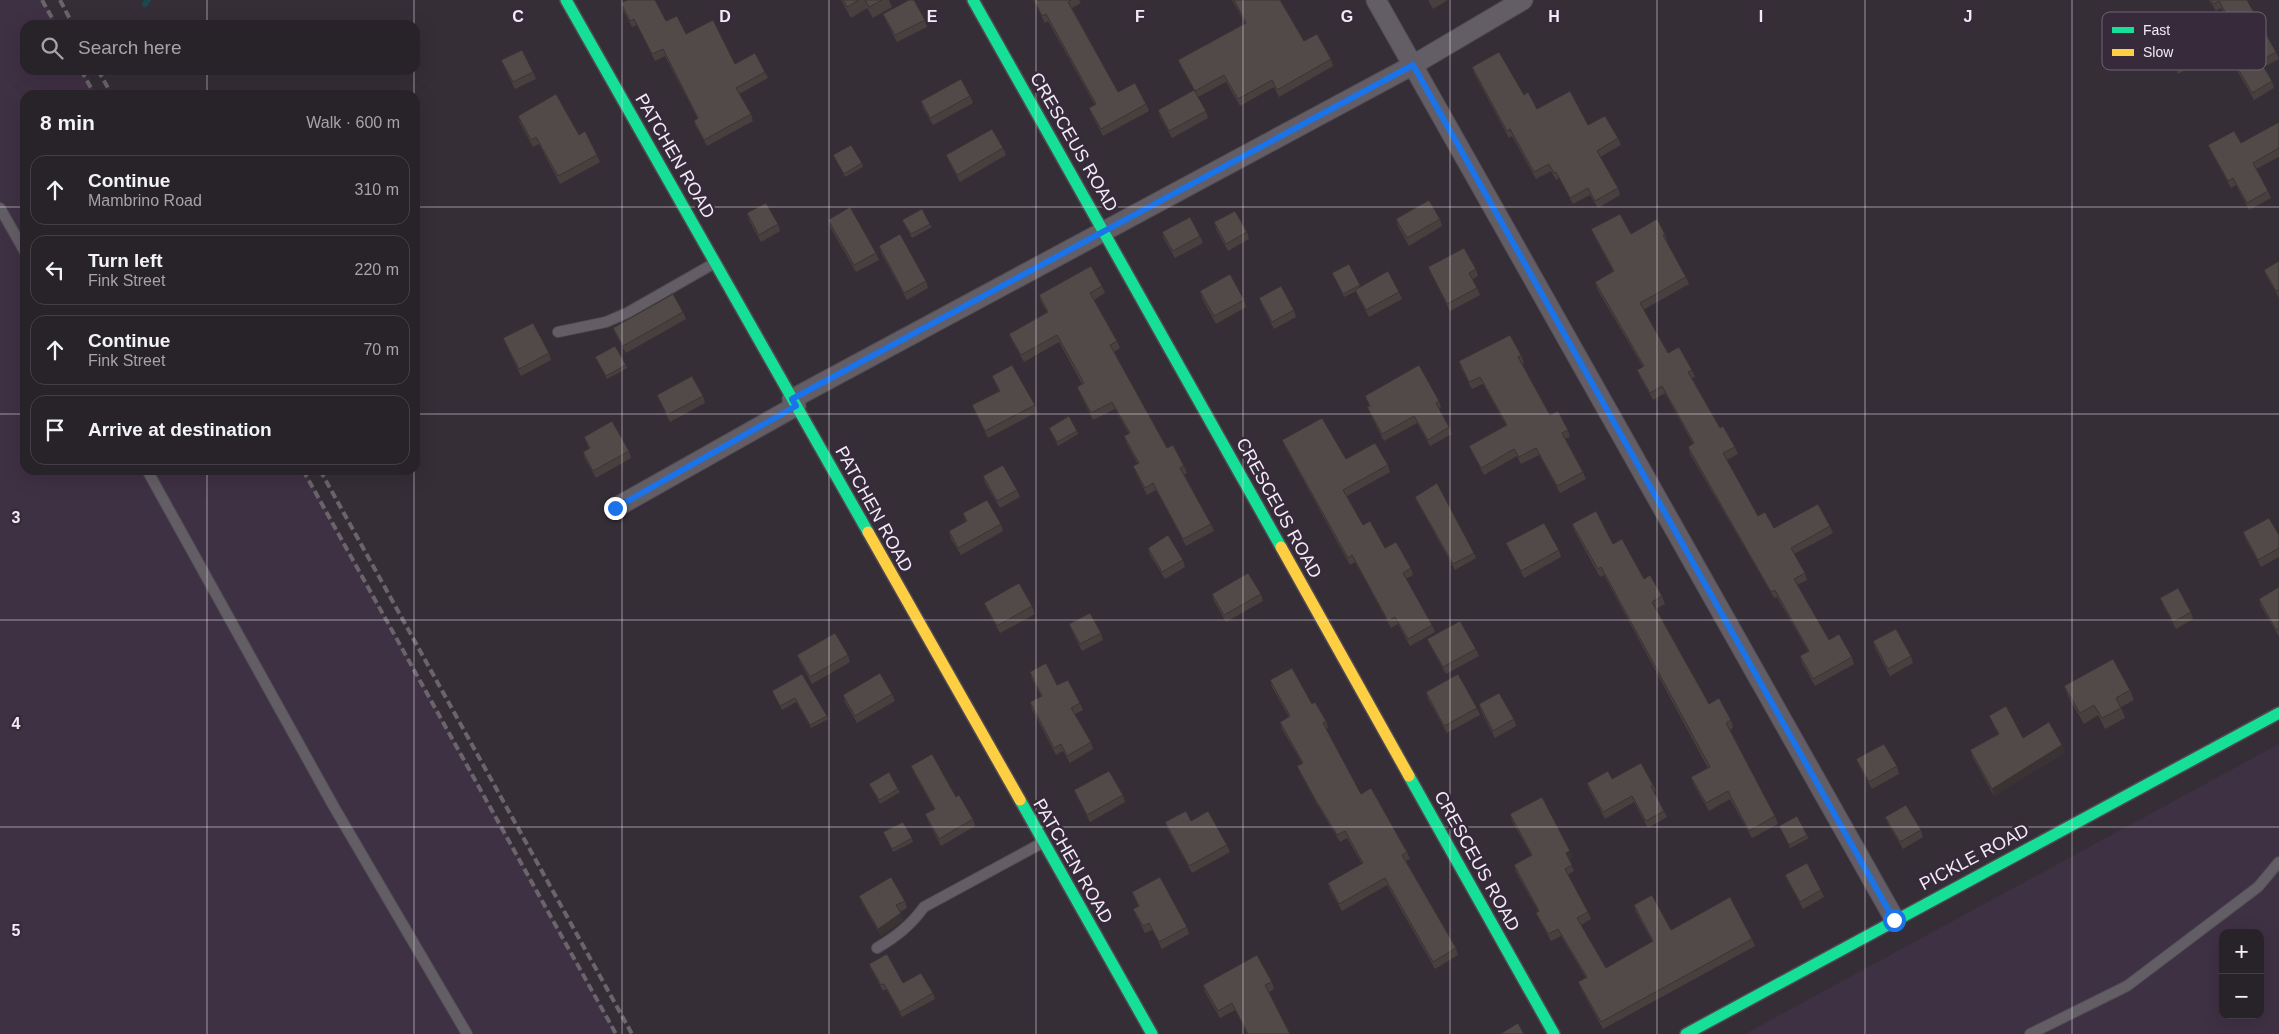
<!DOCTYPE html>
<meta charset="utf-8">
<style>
body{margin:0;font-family:Arial,sans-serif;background:#342f35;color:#f1f3f6}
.controls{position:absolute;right:15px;bottom:15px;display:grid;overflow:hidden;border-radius:10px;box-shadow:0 5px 20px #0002}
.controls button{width:45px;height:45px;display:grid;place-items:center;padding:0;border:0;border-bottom:1px solid #443f46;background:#282229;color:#f1f3f6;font:25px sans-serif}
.stop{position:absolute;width:15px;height:15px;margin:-11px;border:4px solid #1a73e8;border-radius:50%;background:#fff}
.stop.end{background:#1a73e8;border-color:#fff;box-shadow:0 1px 5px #0008}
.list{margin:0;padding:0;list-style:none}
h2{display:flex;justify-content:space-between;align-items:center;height:65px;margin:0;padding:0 20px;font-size:21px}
h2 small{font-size:16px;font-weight:400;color:#a5a4a8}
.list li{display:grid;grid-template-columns:32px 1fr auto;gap:15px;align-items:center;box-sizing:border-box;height:70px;margin:0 10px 10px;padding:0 10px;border:1px solid #443f46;border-radius:15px}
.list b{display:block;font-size:19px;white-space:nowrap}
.list p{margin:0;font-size:16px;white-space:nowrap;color:#a5a4a8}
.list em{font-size:16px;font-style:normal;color:#a5a4a8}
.icon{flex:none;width:28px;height:28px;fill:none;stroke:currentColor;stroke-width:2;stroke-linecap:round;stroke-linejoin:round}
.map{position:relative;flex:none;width:2279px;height:1034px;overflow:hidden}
.search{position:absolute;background:#282229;box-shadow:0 5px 20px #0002;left:20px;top:20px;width:400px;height:55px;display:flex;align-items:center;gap:12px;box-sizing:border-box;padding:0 18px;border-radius:15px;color:#a5a4a8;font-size:19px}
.panel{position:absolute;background:#282229;box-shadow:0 5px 20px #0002;left:20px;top:90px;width:400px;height:385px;border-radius:15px}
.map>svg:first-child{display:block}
.built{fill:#3f3144;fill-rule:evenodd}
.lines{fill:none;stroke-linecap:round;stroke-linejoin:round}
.stream{stroke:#1c474f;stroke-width:6}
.lane-casing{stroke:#504a51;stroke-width:12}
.street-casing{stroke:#504a51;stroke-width:21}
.fast-casing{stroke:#504a51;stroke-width:14}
.slow-casing{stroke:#504a51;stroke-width:14}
.lane{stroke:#635e65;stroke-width:10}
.street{stroke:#635e65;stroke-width:19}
.fast{stroke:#16e098;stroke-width:11}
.slow{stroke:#ffcf43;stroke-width:11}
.rail{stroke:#6a656b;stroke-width:4;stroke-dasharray:8 4;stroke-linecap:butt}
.wall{fill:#47403f}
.shaded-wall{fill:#393433}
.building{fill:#524a49;stroke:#393433}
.route{stroke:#1a73e8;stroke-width:6}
.grid{fill:none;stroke:#f2eaf5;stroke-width:1;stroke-opacity:0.55}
.labels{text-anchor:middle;stroke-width:5;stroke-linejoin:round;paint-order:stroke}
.street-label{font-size:18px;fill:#f2eaf5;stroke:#362a3b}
.key{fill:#362a3b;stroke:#6e6473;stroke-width:1}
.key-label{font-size:14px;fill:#f2eaf5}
.grid-label{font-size:16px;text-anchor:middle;font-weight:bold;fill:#f2eaf5;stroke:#362a3b;stroke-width:5;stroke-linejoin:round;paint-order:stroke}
</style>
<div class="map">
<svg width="2279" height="1034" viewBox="0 0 2279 1034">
<rect width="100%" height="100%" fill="#352e37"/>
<path class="built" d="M0 0H44L58 25H25V70H83L96 95H25V470H304L617 1034H0Z
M2279 744V1034H1745ZM2223 933H2260V1015H2223Z"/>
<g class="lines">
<path class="stream" d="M145 4 148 0"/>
<g class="lane-casing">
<path id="lane" d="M0 208 25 252
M558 332 606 322 627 313 713 264
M147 470 334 807 467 1034
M877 948C897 936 910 926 924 907L1042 843
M2030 1034 2127 986 2258 887 2279 862"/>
</g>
<g class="street-casing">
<path id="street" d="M1376 0 1895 920
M792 399 1413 65 1523 0
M615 508 796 406"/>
</g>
<g class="fast-casing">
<path id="fast" d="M566 0 868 532
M973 0 1281 547
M1409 776 1554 1034
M1020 800 1152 1034
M1686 1034 2279 713"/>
</g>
<g class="slow-casing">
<path id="slow" d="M868 532 1020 800
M1281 547 1409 776"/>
</g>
<use href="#lane" class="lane"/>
<use href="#street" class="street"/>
<use href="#fast" class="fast"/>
<use href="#slow" class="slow"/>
<path class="rail" d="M42 0 56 25
M60 0 73 25
M81 70 95 95
M98 70 112 95
M303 470 616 1034
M320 470 632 1034"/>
</g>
<path class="wall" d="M841 0H889L892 7 873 18 867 8 851 18Z
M1033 0H1079L1081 3 1072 8 1118 92 1146 104 1149 111 1103 136 1092 115 1089 108 1095 105 1048 21 1045 23Z
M1232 0H1280L1304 41 1331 59 1333 66 1279 97 1274 87 1240 106 1226 82 1198 97 1206 111 1208 118 1172 138 1160 117 1158 110 1194 90 1181 67 1178 60 1245 23Z
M1428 0H1448L1433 9Z
M2209 0H2247L2276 52 2279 59 2264 67 2272 81 2274 88 2254 100 2230 58 2228 51 2241 43 2221 8 2216 11Z
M621 3 666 21 686 34 735 64 765 72 768 78 739 94 751 114 753 121 707 146 696 127 694 121 698 119 665 56 655 61 637 25 632 27 623 10Z
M883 14 925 20 927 27 897 42 886 21Z
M2168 54 2197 59 2198 62 2178 74Z
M501 60 533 72 536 79 515 89 504 67Z
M1472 67 1524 95 1537 109 1618 138 1621 145 1600 157 1618 188 1620 195 1598 208 1590 195 1573 204 1559 178 1556 180 1551 171 1536 179 1512 136 1509 138 1474 73Z
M970 96 973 103 933 125 923 108 921 101Z
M518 116 579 135 597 155 600 162 560 184 539 144 533 147 520 123Z
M2279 122V157L2256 169 2268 191 2271 198 2249 210 2236 185 2231 188 2211 152 2208 145 2241 143Z
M1003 148 1006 155 960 182 949 162 946 155Z
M833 155 862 163 863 167 845 177Z
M747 213 778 224 780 231 761 242 749 220Z
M1396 219H1440L1442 226 1409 246 1398 226Z
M828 220 876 253 879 260 856 272 830 227Z
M902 220 930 224 932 227 912 238Z
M1214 222 1247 232 1249 239 1228 251 1216 229Z
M1591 229 1631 234H1665L1667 241 1666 242 1686 277 1689 284 1643 310 1668 353 1692 370 1695 377 1692 378 1720 428 1735 447 1738 454 1727 460 1758 516 1774 528 1830 526 1833 533 1794 554 1805 573 1807 580 1797 585 1829 640 1852 657 1854 664 1815 686 1802 663 1800 656 1808 651 1777 597 1774 598 1690 454 1688 447 1693 444 1665 393 1653 400 1640 377 1637 370 1643 367 1597 289 1595 282 1613 271 1594 236Z
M1162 232 1200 236 1203 243 1175 258 1164 239Z
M879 246 926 281 928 288 907 300 881 253Z
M2279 261V298L2267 277 2264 270Z
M1428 267 1476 269 1478 276 1473 279 1477 288 1480 295 1450 311 1431 274Z
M1332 273 1360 285 1361 287 1399 292 1402 299 1369 317 1358 297 1356 291 1344 297Z
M1102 286 1105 293 1094 300 1117 341 1120 348 1114 352 1167 448 1184 466 1187 473 1184 474 1211 524 1214 531 1186 546 1156 490 1147 495 1136 473 1133 466 1138 464 1127 444 1124 436 1129 434 1115 409 1093 420 1080 394 1077 387 1082 384 1059 342 1024 362 1012 341 1009 334 1047 312 1041 302 1039 295Z
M1200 291 1244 300 1246 307 1216 324 1202 298Z
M1259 298 1294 310 1296 317 1274 329 1262 305Z
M683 312 686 319 626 353 616 335 613 328Z
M503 338 549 353 551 360 521 376 506 345Z
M1521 355 1524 363H1522L1550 415 1568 430 1570 437 1565 439 1583 472 1586 479 1560 493 1539 455 1521 464 1517 456 1484 475 1472 453 1469 446 1506 425 1483 384 1472 389 1461 368 1459 361Z
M595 357 626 365 627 368 607 379Z
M992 376 1035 405 1037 412 988 438 975 412 972 405 999 391 995 383Z
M657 395 703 396 705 403 670 422 660 402Z
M1365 396 1439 401 1441 408 1439 409 1449 427 1452 434 1430 446 1417 423 1384 441 1370 414 1367 407 1369 406Z
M1049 428 1077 431 1078 434 1058 446Z
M584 437 629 451 631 458 596 478 585 459 583 452 589 449Z
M1282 440 1346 459 1388 465 1390 472 1347 496 1363 525 1385 548 1411 568 1413 575 1406 579 1432 625 1435 632 1410 646 1398 624 1391 628 1355 562 1350 565 1285 447Z
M983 476 1017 490 1020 497 1000 508 985 483Z
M1415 497 1474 553 1476 558 1455 570 1417 502Z
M963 513 1001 524 1003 531 961 555 951 539 949 531 966 522Z
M1572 524 1613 544 1644 579 1662 596 1665 604 1656 609 1709 704 1731 720 1733 728 1730 730 1775 816 1778 824 1752 838 1730 799 1709 811 1694 785 1691 777 1708 768 1604 575 1600 577 1575 532Z
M2243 532 2279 535V557L2261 567 2246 540Z
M1506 543 1559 550 1561 557 1524 578 1509 550Z
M1148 548 1183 560 1185 567 1165 579 1150 555Z
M2279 587V637L2261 606 2259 599Z
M1212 594H1261L1263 601 1226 622 1214 601Z
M2160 598 2191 612 2193 619 2176 629 2163 605Z
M984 603 1032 606 1035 614 1000 633 987 610Z
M1069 624 1101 633 1103 640 1082 651 1072 631Z
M1427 639 1476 649 1479 656 1446 674 1430 646Z
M1873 641 1911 656 1913 663 1890 676 1875 648Z
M797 655H848L850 662 812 684 800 662Z
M1030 672 1057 685 1080 703 1083 710 1075 714 1091 742 1093 749 1070 763 1063 751 1056 755 1032 709 1030 702 1041 696 1032 679Z
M802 674 827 716 828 719 811 728 796 702 782 710 772 691Z
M1270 680 1312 704 1326 721 1328 728 1326 730 1361 794 1407 852 1410 859 1406 861 1456 948 1458 955 1435 969 1387 885 1342 911 1330 890 1328 883 1362 864 1347 838 1340 842 1318 806 1300 773 1297 766 1302 763 1282 729 1280 722 1289 717 1272 687Z
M2064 686 2130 690 2134 700 2121 707 2125 718 2105 729 2098 715 2084 724 2068 696Z
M1426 692 1477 708 1480 715 1447 733 1428 699Z
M892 694 895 701 857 723 845 702 843 695Z
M1479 704 1514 719 1516 726 1495 738 1481 711Z
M1989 716 2023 738 2062 745 2065 752 1994 796 1972 756 1970 750 1998 734Z
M1856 759 1897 766 1899 774 1872 789 1859 766Z
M911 766 956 797 973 819 975 826 941 846 928 821 925 814 934 809 914 773Z
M1612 779 1653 785 1656 791 1654 792 1664 811 1667 817 1648 828 1634 802 1605 819 1589 789 1587 783Z
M869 784 898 789 900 792 880 804Z
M1074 790 1123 795 1125 802 1090 822 1077 797Z
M1510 814 1573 857 1569 860 1574 871 1568 875 1588 912 1591 919 1581 925 1606 968 1652 941 1636 912 1634 905 1671 930 1752 939 1755 946 1603 1029 1581 989 1578 982 1586 978 1561 936 1551 941 1539 919 1536 913 1538 911 1516 872 1514 865 1531 855 1512 821Z
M1885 817 1921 830 1923 837 1903 849 1888 824Z
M1165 822 1227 845 1230 852 1192 873 1168 830Z
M1779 826 1807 835 1809 838 1790 848Z
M883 832 912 838 913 842 893 852Z
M1785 875 1821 890 1824 897 1803 909 1788 882Z
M1132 892 1187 927 1189 934 1162 949 1152 930 1145 933 1136 916 1133 909 1138 906Z
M859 896 905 901 907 908 900 912 903 920 881 936 862 903Z
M869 964 903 983 933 993 935 999 902 1017 886 989 883 991 871 969Z
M1272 982 1274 989 1269 992 1290 1034H1247L1235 1010 1220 1018 1205 992 1203 985Z"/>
<path class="shaded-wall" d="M2062 745 2065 752 1994 796 1992 789Z
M1570 851 1573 857 1568 860 1566 853Z
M901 913 903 920 881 936 878 929Z"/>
<path class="building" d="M627 0H655L666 21 677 16 686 34 713 20 735 64 755 53 765 72 736 88 751 114 704 140 694 121 698 118 663 49 652 54 634 19 630 21 621 3Z
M843 0H859L847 7Z
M865 0H882L869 7Z
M909 0H914L925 20 895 35 883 14Z
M1034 0H1071L1068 2 1118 92 1135 83 1146 104 1101 129 1089 108 1096 104 1046 14 1042 16Z
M1234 0H1280L1304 41 1317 34 1331 59 1277 90 1272 80 1238 99 1224 75 1195 91 1178 60 1246 23Z
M2211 0H2247L2276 52 2260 61 2272 81 2252 93 2228 51 2242 42 2219 1 2213 4Z
M2188 43 2197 59 2177 71 2168 54Z
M522 50 533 72 513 82 501 60Z
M1499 52 1524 95 1528 92 1537 109 1570 91 1588 125 1605 116 1618 138 1597 151 1618 188 1595 201 1588 188 1570 198 1556 172 1554 173 1549 164 1534 172 1510 129 1507 131 1472 67Z
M961 79 970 96 930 118 921 101Z
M1194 90 1206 111 1169 131 1158 110Z
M556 94 579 135 585 131 597 155 558 176 536 137 531 140 518 116Z
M2279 122V148L2253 163 2268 191 2247 203 2233 178 2228 181 2208 145 2234 131 2241 143Z
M992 129 1003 148 957 175 946 155Z
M851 145 862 163 844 174 833 155Z
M1429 200 1440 219 1407 238 1396 219Z
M766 203 778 224 759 235 747 213Z
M850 207 876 253 854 265 828 220Z
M922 209 930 224 911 234 902 220Z
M1235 211 1247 232 1226 244 1214 222Z
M1620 214 1631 234 1657 219 1665 234 1663 235 1686 277 1640 303 1668 353 1679 347 1692 370 1688 372 1720 428 1723 426 1735 447 1723 453 1758 516 1765 512 1774 528 1818 504 1830 526 1791 548 1805 573 1794 579 1829 640 1839 634 1852 657 1813 679 1800 656 1809 651 1775 590 1771 592 1688 447 1694 443 1662 386 1650 393 1637 370 1644 366 1595 282 1614 271 1591 229Z
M1190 217 1200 236 1173 251 1162 232Z
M900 234 926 281 904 293 879 246Z
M1464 248 1476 269 1469 273 1477 288 1447 304 1428 267Z
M2279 261V290L2276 291 2264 270Z
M1349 264 1360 285 1343 294 1332 273Z
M1091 266 1102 286 1090 293 1117 341 1110 345 1167 448 1173 445 1184 466 1180 468 1211 524 1183 539 1153 483 1145 488 1133 466 1139 463 1124 436 1130 433 1112 402 1091 413 1077 387 1084 383 1057 335 1021 355 1009 334 1048 312 1039 295Z
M1388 271 1399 292 1366 310 1355 290Z
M1230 274 1244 300 1214 316 1200 291Z
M1281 286 1294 310 1272 322 1259 298Z
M673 294 683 312 623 346 613 328Z
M533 323 549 353 519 369 503 338Z
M1510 335 1521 355 1518 357 1550 415 1558 411 1568 430 1562 433 1583 472 1557 486 1536 448 1519 457 1514 449 1481 468 1469 446 1507 425 1480 377 1469 382 1459 361Z
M615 346 626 365 606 376 595 357Z
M1012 365 1035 405 985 431 972 405 1000 391 992 376Z
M1419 365 1439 401 1436 403 1449 427 1428 440 1414 416 1382 434 1367 407 1370 406 1365 396Z
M692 376 703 396 667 415 657 395Z
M1069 416 1077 431 1057 442 1049 428Z
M1322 418 1346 459 1375 443 1388 465 1343 490 1363 525 1370 521 1385 548 1396 542 1411 568 1403 573 1432 625 1408 639 1395 617 1388 621 1352 555 1348 558 1282 440Z
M612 421 629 451 593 471 583 452 590 448 584 437Z
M1003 465 1017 490 997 501 983 476Z
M1437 483 1474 553 1453 564 1415 497Z
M987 500 1001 524 958 548 949 531 967 521 963 513Z
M1596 511 1613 544 1622 539 1644 579 1650 575 1662 596 1652 602 1709 704 1719 698 1731 720 1726 723 1775 816 1749 831 1728 791 1706 803 1691 777 1710 767 1601 567 1598 569 1572 524Z
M2269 518 2279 535V548L2258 560 2243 532Z
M1544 523 1559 550 1521 571 1506 543Z
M1168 535 1183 560 1162 572 1148 548Z
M1248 573 1261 594 1224 615 1212 594Z
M1019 583 1032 606 997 626 984 603Z
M2279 587V628L2276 630 2259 599Z
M2178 588 2191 612 2173 622 2160 598Z
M1090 613 1101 633 1080 644 1069 624Z
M1460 621 1476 649 1443 667 1427 639Z
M1896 629 1911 656 1888 669 1873 641Z
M835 633 848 655 810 677 797 655Z
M2113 659 2130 690 2116 698 2121 708 2102 718 2094 705 2080 713 2064 686Z
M1046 663 1057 685 1068 680 1080 703 1071 708 1091 742 1067 756 1061 744 1054 748 1030 702 1042 696 1030 672Z
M1292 668 1312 704 1315 702 1326 721 1323 723 1361 794 1371 788 1407 852 1402 855 1456 948 1433 962 1385 878 1339 904 1328 883 1363 863 1345 831 1337 835 1315 799 1297 766 1303 763 1280 722 1290 716 1270 680Z
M880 673 892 694 855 716 843 695Z
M802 674 827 716 810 725 795 698 780 706 772 691Z
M1458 674 1477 708 1444 726 1426 692Z
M1499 693 1514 719 1493 731 1479 704Z
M2006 706 2023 738 2049 722 2062 745 1992 789 1970 750 1999 734 1989 716Z
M1884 744 1897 766 1869 782 1856 759Z
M932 754 956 797 959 795 973 819 939 839 925 814 935 809 911 766Z
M1641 763 1653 785 1651 786 1664 811 1646 821 1632 796 1603 812 1587 783 1608 771 1612 779Z
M1109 771 1123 795 1087 815 1074 790Z
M889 772 898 789 879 800 869 784Z
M1542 797 1570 851 1566 853 1572 865 1565 869 1588 912 1577 918 1606 968 1653 941 1634 905 1652 895 1671 930 1730 897 1752 939 1601 1022 1578 982 1587 977 1558 929 1548 934 1536 913 1539 911 1514 865 1532 855 1510 814Z
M1906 805 1921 830 1900 842 1885 817Z
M1186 811 1191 821 1208 811 1227 845 1189 866 1165 822Z
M1797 816 1807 835 1789 845 1779 826Z
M903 822 912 838 892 849 883 832Z
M1807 863 1821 890 1800 902 1785 875Z
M891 877 905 901 896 905 901 913 878 929 859 896Z
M1160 877 1187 927 1159 942 1149 923 1143 926 1133 909 1139 906 1132 892Z
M887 954 903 983 921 973 933 993 900 1012 884 984 881 985 869 964Z
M1257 955 1272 982 1265 985 1290 1034H1248L1232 1003 1218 1011 1203 985Z
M1518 1023 1524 1034H1500Z"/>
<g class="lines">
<path class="route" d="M615 508 796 406 792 399 1413 65 1894 920"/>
</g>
<path class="grid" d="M207 0V25M414 0V25M622 0V1034M829 0V1034M1036 0V1034M1243 0V1034M1450 0V1034M1657 0V1034M1865 0V1034M2072 0V1034M207 70V95M414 70V95M0 207H25M415 207H2279M0 414H25M415 414H2279M207 470V1034M414 470V1034M0 620H2279M0 827H2279"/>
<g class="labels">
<g class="street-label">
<text transform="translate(1074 142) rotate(60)" y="6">CRESCEUS ROAD</text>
<text transform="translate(675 156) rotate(60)" y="6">PATCHEN ROAD</text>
<text transform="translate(1279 508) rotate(61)" y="6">CRESCEUS ROAD</text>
<text transform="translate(874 509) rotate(61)" y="6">PATCHEN ROAD</text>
<text transform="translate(1974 857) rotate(-28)" y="6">PICKLE ROAD</text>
<text transform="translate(1073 861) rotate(60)" y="6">PATCHEN ROAD</text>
<text transform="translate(1477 861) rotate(61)" y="6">CRESCEUS ROAD</text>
</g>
</g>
<rect x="2102" y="12" width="164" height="58" rx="8" class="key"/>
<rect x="2112" y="27" width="22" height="6" fill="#16e098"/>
<rect x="2112" y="49" width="22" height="7" fill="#ffcf43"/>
<g class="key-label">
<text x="2143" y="35">Fast</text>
<text x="2143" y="57">Slow</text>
</g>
<g class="grid-label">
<text x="518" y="22">C</text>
<text x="725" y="22">D</text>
<text x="932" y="22">E</text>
<text x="1140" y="22">F</text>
<text x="1347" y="22">G</text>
<text x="1554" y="22">H</text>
<text x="1761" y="22">I</text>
<text x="1968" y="22">J</text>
<text x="16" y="523">3</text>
<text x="16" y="729">4</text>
<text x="16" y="936">5</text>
</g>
</svg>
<div class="controls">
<button>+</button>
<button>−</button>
</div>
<div class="stop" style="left:1894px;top:920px"></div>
<div class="stop end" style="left:615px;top:508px"></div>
<div class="search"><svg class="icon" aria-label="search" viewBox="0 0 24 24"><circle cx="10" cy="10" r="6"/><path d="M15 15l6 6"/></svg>Search here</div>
<section class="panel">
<h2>8 min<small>Walk · 600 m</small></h2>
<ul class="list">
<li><svg class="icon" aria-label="ahead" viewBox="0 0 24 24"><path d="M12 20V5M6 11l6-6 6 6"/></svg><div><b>Continue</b><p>Mambrino Road</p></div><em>310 m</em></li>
<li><svg class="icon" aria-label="left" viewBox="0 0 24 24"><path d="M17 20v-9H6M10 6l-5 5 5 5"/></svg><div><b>Turn left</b><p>Fink Street</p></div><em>220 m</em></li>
<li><svg class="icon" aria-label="ahead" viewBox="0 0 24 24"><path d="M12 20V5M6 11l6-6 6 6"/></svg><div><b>Continue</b><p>Fink Street</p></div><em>70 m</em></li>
<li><svg class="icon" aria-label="arrive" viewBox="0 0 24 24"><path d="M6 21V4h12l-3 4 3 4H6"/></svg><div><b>Arrive at destination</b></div></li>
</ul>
</section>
</div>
